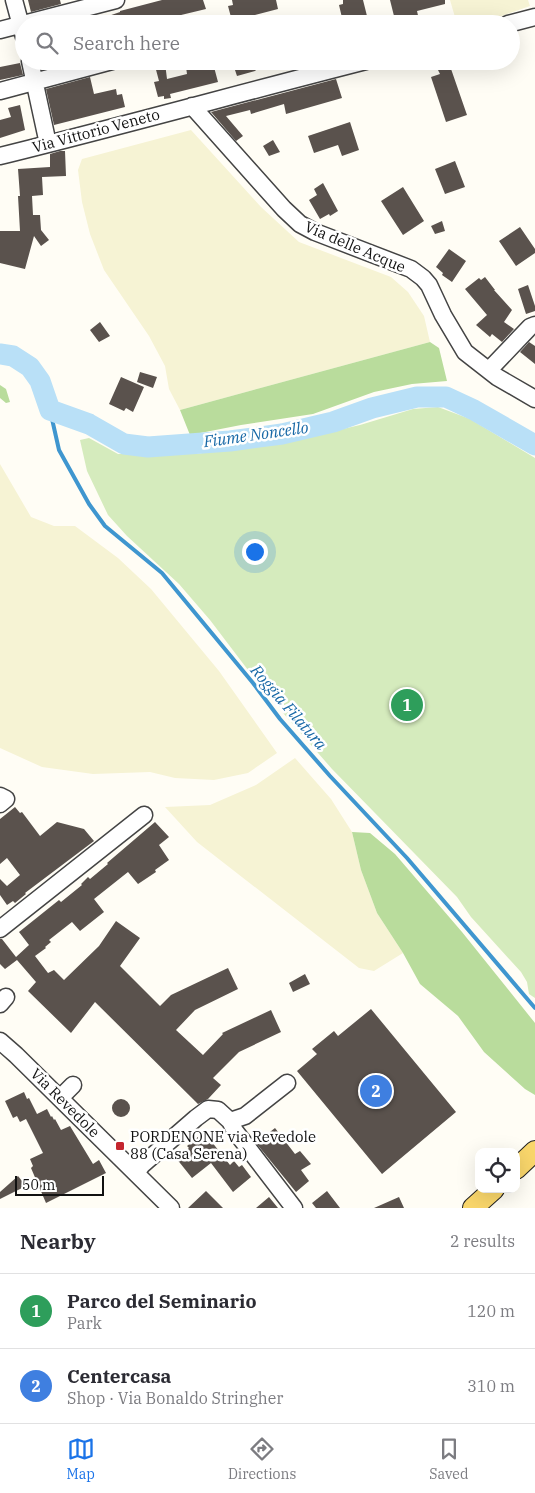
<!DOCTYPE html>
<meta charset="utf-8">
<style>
body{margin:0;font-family:"IBM Plex Serif",serif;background:#f7f7f7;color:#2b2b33}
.controls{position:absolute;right:15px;bottom:15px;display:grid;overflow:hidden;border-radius:10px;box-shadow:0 5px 20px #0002}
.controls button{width:45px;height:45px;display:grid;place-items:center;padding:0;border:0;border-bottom:1px solid #e1e1e2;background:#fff;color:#2b2b33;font:25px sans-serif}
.scale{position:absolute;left:15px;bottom:12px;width:89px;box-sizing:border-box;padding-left:5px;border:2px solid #111;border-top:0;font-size:14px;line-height:18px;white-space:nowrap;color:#111;-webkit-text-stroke:4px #fff;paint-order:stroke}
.you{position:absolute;left:254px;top:551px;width:18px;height:18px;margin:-12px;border:4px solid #fff;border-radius:50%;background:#1a73e8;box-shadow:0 0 0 8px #1a73e833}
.badge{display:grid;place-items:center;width:32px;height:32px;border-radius:50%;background:#1a73e8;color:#fff;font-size:16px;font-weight:700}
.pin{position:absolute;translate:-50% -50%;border:2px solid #fff;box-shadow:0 1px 5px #0006}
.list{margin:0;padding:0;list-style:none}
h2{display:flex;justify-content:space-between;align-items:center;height:65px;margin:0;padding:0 20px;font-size:21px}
h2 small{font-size:16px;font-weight:400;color:#7c7c81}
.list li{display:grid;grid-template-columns:32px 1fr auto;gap:15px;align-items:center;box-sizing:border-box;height:75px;padding:0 20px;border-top:1px solid #e1e1e2}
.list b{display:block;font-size:19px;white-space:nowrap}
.list p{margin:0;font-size:16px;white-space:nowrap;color:#7c7c81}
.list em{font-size:16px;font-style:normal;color:#7c7c81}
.icon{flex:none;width:28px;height:28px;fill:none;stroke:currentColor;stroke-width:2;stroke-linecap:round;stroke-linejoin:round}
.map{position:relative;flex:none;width:535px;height:1208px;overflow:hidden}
.search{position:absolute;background:#fff;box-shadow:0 5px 20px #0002;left:15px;right:15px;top:15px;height:55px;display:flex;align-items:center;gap:12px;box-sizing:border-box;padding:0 18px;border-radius:28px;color:#7c7c81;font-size:19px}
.sheet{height:215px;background:#fff}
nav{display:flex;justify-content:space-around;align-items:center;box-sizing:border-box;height:70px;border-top:1px solid #e1e1e2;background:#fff;font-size:14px;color:#7c7c81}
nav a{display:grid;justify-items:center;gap:2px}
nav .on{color:#1a73e8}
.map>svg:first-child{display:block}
.farmland{fill:#f6f3d4}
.green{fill:#d5ebbd}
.forest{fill:#b9dc9c}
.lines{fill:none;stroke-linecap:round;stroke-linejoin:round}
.stream{stroke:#3f96cf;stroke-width:4}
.river{stroke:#b9e0f7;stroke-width:21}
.building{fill:#5a524d}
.minor-casing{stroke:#444;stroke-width:19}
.major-casing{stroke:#222;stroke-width:22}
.minor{stroke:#fff;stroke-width:16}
.major{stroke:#f9d66b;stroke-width:20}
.poi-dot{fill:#c4262e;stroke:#fff;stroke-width:2}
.labels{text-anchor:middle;stroke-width:5;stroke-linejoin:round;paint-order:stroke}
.street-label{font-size:15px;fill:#111;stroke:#fff}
.poi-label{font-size:15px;fill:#111;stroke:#fff;text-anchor:start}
.water-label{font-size:16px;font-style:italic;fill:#1768a6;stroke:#fff}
</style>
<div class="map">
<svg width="535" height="1208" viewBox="0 0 535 1208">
<rect width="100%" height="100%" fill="#fffdf5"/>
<path class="farmland" d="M450 0H528L530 6 479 24H457Z
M191 130 261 207 299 242 391 277 408 292 424 316 430 342 180 410 169 389 165 366 149 336 104 270 90 234 82 202 78 170 82 159Z
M0 464 31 517 54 526H75L118 558 151 589 219 671 277 753 248 773 214 780 175 778 150 772 93 774 42 767 0 748Z
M295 758 331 799 352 832 361 870 377 913 403 953 374 971 359 968 197 842 165 807 210 805 256 785Z"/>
<path class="green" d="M438 407 470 419 535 458V998L529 994 527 982 521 972 471 917 457 897 332 769 284 714 263 681 251 674 210 620 179 584 127 536 108 515 87 471 80 440 89 438 118 454H195L249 447 317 435 360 425 413 409Z"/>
<path class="forest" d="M430 342 439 348 447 381 412 384 374 392 313 414 241 425 190 435 180 410Z
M0 385 6 389 10 402 6 403 0 398Z
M352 832 370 833 395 854 462 932 535 1023V1095L525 1089 484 1052 458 1016 420 984 403 953 377 913 361 870Z"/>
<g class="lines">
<path class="stream" d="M50 410 59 450 89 504 105 526 162 573 253 683 280 719 330 776 407 858 535 1008"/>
<path class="river" d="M0 354 13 356 30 367 40 381 50 410 89 424 124 444 148 447 230 441 282 434 333 422 372 408 417 397H446L474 410 535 445"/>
</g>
<path class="building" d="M28 0H60L61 4 31 12Z
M162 0H203L206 9 152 22V24H136L135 22 91 24V22L120 12V11Z
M232 0H276L278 9 232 21 228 6 233 5Z
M343 0H363L369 24H349L348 20 343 22 339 5 343 4Z
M390 0H445V4L417 11 420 24H396Z
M56 61H66V63L43 69 42 65 56 63Z
M186 61H205L206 69 214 67 218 82 170 94 171 98 164 99V96L158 97 154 82 159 81 155 66 165 63 167 79 187 74 186 67H187Z
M232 61H254L256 70 255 71 237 76Z
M20 63 23 75 0 80V67Z
M450 66 467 115 446 122 431 77 440 74 438 70Z
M90 77 94 94 116 89 117 95 122 94 125 107 54 125 46 89Z
M336 79 342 98 286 114 284 104 251 114 250 110 226 116 243 136 236 141 211 112Z
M20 105 25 130 0 138V120L11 117 8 108Z
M350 122 359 150 342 156 338 145 314 153 308 136Z
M273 140 280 152 269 156 263 146Z
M60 151H65L66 176 42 177 43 195 32 196 33 215H40L41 230 49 240 41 246 34 236 25 269 0 263V231H20L18 196H20L18 169 50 167V154Z
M455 161 465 187 445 194 435 169Z
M323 183 338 211 330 216 329 214 320 219 309 200 317 195 314 189Z
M403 187 424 221 403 235 381 201Z
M442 221 445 231 435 234 431 226Z
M520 227 535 249V253L516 266 499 241Z
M449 249 466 261 452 282 442 275 443 273 436 267Z
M485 277 495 290H494L512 310 504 322 514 329 502 342 492 334 490 337 476 325 487 315 465 289 479 278 481 280Z
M528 285 535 306V311L526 314 518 289Z
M100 322 110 336 99 342 90 330Z
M529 342 535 346V364L520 352Z
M140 372 157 377 153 388 137 382Z
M121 377 144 387 133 412 126 408 124 411 109 404Z
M15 807 20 813 22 812 40 836 57 822 84 829 94 841 25 893 26 894 15 903 13 901 7 905 0 895V879L7 886 20 875 7 858 0 864V819Z
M155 822 169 837 159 845 169 860 155 870 156 872 138 884 128 872 94 899 104 912 80 931 72 922 49 940 51 942 45 947 46 948 35 956 48 973 54 970 64 980 99 946 116 921 140 938 120 966 160 1006 171 995 228 968 238 989 195 1010 176 1030 203 1055 223 1034 222 1033 271 1010 281 1032 239 1052 213 1078 221 1085 208 1099 198 1104 95 1002 71 1033 28 991 36 982 17 960 5 969 0 964V939H2L16 957 29 945 19 932 59 900 61 902 82 885 81 884 88 877 90 879 108 864 107 863Z
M305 974 310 984 293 992 289 983Z
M371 1009 456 1112 382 1174 297 1071 317 1054 312 1049 334 1031 338 1036Z
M24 1092 27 1099 29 1098 37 1114 47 1109 51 1117 52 1116 54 1120 55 1119 61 1130 70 1126 93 1164 99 1160 106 1173 46 1203 31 1168 33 1166 30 1159 43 1153 26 1119 20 1122 17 1116 13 1118 5 1101Z
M112 1108a9 9 0 1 1 18 0a9 9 0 1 1-18 0Z
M275 1128 295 1154 300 1151 311 1164 301 1170 309 1181 296 1192 256 1143Z
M204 1132 230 1165 234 1161 239 1167 242 1165 251 1177 233 1192 211 1163 192 1178 176 1158 189 1148 187 1146Z
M18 1176 26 1186 0 1199V1192Z
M206 1191 223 1208H188Z
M327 1191 340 1208H316L312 1203Z
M269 1197 278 1208H256Z
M399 1197 404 1208H374Z"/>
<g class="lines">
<g class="minor-casing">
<path id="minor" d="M14 0 24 37
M508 24 535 17
M0 30 116 0
M30 61 48 144
M0 91 112 61
M192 106 284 209 300 224 315 232 411 269 423 278 429 285 443 315 465 352 497 377 535 399
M0 156C122 126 244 92 366 61
M489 370 530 327 535 325
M0 796 6 799 0 804
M0 929 144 815
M0 1004 6 997
M0 1041 16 1055 171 1208
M60 1098 73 1085
M230 1121 235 1131 294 1208
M136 1173 142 1165 196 1118 208 1109 218 1110 230 1121 245 1116 287 1083"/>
</g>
<g class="major-casing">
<path id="major" d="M516 1169 535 1151
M473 1208 494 1189"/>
</g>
<use href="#minor" class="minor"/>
<use href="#major" class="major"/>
</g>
<rect class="poi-dot" x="115" y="1141" width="10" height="10" rx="2.5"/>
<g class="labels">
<g class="street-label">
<text transform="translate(96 131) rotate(-15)" y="5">Via Vittorio Veneto</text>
<text transform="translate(355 247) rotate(23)" y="5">Via delle Acque</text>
<text transform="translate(65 1103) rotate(45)" y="5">Via Revedole</text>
</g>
<g class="poi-label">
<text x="130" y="1142">PORDENONE via Revedole<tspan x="130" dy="17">88 (Casa Serena)</tspan></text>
</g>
<g class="water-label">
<text transform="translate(256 434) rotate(-8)" y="6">Fiume Noncello</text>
<text transform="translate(289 707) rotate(49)" y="6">Roggia Filatura</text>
</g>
</g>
</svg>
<div class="controls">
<button><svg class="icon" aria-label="locate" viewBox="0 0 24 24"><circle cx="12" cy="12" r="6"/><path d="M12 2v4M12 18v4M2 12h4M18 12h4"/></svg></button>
</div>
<div class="scale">50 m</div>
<div class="you"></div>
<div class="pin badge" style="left:407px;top:705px;background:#2e9e5b">1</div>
<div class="pin badge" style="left:376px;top:1091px;background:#3f7fe0">2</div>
<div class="search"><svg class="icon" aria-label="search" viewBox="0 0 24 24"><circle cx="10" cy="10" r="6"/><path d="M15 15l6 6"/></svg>Search here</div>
</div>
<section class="sheet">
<h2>Nearby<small>2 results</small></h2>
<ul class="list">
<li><span class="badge" style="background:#2e9e5b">1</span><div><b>Parco del Seminario</b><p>Park</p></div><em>120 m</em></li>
<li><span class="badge" style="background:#3f7fe0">2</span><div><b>Centercasa</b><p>Shop · Via Bonaldo Stringher</p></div><em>310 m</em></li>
</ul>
</section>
<nav>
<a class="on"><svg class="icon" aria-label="map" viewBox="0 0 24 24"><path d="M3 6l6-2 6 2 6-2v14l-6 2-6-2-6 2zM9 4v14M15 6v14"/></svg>Map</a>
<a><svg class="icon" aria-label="directions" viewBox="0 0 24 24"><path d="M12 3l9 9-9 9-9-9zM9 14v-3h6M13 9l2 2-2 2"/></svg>Directions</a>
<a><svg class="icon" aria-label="saved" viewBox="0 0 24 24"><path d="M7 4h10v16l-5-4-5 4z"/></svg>Saved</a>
</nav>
